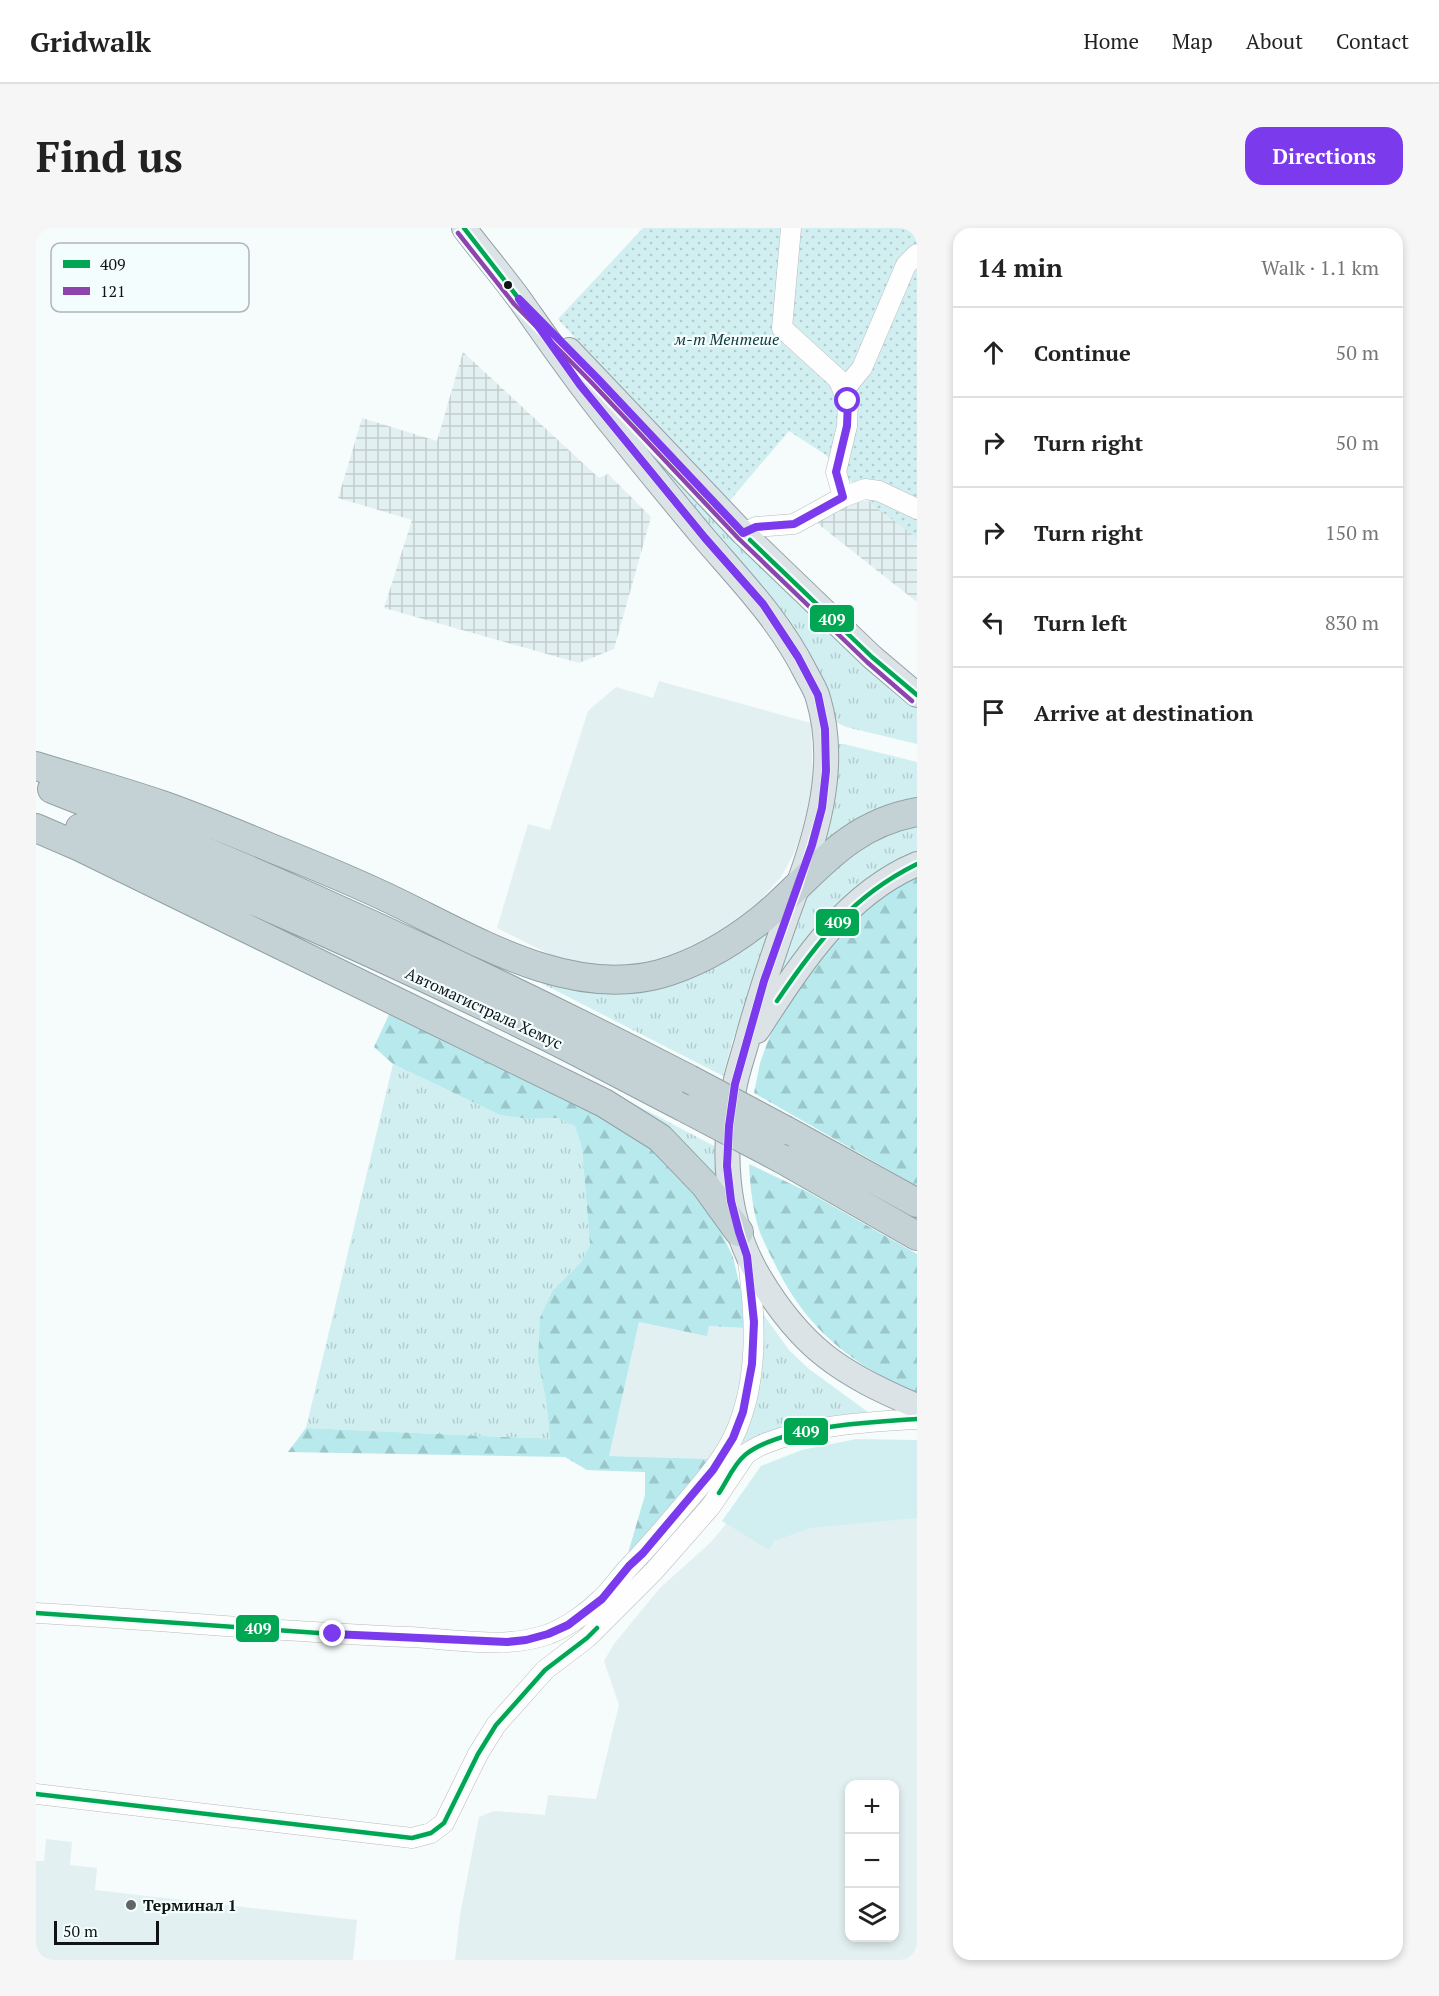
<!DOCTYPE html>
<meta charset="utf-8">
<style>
body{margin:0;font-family:"PT Serif",serif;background:#f6f6f6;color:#222}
.controls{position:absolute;right:18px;bottom:18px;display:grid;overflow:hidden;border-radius:12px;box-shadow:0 3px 9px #0003}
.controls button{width:54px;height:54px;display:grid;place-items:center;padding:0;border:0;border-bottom:2px solid #e0e0e0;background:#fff;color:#222;font:30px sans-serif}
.scale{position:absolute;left:18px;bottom:15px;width:105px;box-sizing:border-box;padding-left:6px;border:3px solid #111415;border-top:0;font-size:16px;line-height:21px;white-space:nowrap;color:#111415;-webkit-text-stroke:4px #f3fdfe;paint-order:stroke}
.stop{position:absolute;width:18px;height:18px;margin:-14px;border:4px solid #7c3aed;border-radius:50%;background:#fff}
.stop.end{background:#7c3aed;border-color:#fff;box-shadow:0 2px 6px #0008}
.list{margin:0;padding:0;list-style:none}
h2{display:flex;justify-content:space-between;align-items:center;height:78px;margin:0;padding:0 24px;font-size:26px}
h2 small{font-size:20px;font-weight:400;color:#767676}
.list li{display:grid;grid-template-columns:39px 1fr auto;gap:18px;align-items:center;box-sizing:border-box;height:90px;padding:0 24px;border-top:2px solid #e0e0e0}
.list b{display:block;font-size:22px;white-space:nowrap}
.list em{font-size:20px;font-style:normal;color:#767676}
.icon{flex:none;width:33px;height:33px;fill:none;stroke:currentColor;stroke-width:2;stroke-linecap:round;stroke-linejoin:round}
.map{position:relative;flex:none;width:881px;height:1732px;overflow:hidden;border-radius:18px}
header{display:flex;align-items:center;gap:36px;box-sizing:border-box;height:84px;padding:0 30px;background:#fff;border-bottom:2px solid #e0e0e0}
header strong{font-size:28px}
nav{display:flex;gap:33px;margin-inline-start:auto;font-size:21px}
.intro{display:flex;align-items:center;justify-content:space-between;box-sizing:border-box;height:144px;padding:0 36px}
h1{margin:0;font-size:42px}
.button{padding:15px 27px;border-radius:18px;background:#7c3aed;color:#fff;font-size:21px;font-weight:700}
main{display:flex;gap:36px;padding:0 36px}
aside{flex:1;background:#fff;border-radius:18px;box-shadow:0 3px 9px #0003}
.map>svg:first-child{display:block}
.built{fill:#e3f0f1;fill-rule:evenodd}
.industrial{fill:url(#industrial-grid)}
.grass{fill:url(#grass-tufts)}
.forest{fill:url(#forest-firs)}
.park{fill:#d1eff1}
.garden{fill:url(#garden-dots)}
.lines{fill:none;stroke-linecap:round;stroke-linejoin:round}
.minor-casing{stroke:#b7bbbc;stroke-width:21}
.major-casing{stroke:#91a1a4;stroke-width:26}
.highway-casing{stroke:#91a1a4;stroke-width:30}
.minor{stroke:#fefefe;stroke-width:20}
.major{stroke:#dbe3e6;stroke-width:24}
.highway{stroke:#c5d2d5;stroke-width:28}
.highway-bridge-casing{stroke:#91a1a4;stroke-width:30;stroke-linecap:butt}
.highway-bridge{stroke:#c5d2d5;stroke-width:28}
.bus-1-casing{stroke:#f3fdfe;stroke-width:9}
.bus-2-casing{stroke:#f3fdfe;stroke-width:9}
.bus-1{stroke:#00a651;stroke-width:4.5}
.bus-2{stroke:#8e44ad;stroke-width:4.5}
.route{stroke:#7c3aed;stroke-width:8}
.bus-dot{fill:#111415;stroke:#f3fdfe;stroke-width:2}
.poi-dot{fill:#616566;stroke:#f3fdfe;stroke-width:2}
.labels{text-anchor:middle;stroke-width:4.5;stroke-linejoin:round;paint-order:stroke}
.park-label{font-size:16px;font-style:italic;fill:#0f393c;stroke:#f3fdfe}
.street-label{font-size:16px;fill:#111415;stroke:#f3fdfe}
.poi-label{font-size:16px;font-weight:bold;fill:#111415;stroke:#f3fdfe;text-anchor:start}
.key{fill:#f3fdfe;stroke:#afb7b8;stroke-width:1.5}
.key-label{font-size:16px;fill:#111415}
.line-badge{stroke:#f3fdfe;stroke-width:2}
.badge-label{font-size:16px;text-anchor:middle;font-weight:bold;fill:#fff}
</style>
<header>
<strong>Gridwalk</strong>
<nav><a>Home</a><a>Map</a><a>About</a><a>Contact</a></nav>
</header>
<div class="intro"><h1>Find us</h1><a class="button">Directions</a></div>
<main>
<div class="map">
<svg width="881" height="1732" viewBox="0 0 881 1732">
<defs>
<pattern id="industrial-grid" width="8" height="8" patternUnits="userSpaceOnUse" patternTransform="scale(1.5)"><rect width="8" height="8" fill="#e3f0f1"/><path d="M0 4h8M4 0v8" fill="none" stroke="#c2cdce"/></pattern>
<pattern id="grass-tufts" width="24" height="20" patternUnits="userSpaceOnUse" patternTransform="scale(1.5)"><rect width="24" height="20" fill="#d1eff1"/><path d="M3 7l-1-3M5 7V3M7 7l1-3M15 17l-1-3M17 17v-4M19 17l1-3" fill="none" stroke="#b2ccce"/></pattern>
<pattern id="forest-firs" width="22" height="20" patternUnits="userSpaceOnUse" patternTransform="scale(1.5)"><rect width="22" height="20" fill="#b7e9ed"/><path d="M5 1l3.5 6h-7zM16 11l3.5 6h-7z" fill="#9cc7ca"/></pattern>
<pattern id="garden-dots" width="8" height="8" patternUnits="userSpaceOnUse" patternTransform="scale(1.5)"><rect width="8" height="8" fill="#d1eff1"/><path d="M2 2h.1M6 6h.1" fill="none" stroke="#b2ccce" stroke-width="1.8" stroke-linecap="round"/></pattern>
</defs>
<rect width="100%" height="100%" fill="#f6fbfb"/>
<path class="built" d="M623 453 775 495 777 559 769 600 755 631 745 649 717 680 702 694 653 726 577 745 525 732 461 700 492 596 514 602 552 483 580 459 617 470Z
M603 1094 670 1107 673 1098 709 1100 708 1143 698 1181 684 1215 674 1231 573 1228Z
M731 1247 881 1249V1732H419L424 1687 443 1589 458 1583 509 1587 512 1567 560 1571 583 1477 568 1433 578 1416 624 1360 675 1314ZM814 1556H858V1710H814Z
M10 1611 36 1614 34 1637 61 1640 59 1662 321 1692 317 1732H0V1633H8Z"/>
<path class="industrial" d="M427 124 563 250 572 246 615 289 578 421 543 435 348 380 376 292 302 270 319 214 326 190 401 213Z
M837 272 881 302V374L777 292 808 275Z"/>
<path class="grass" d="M584 189 881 477V516L810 499 800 494Z
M800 516H808L881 534V580L776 637Z
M881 595V628L731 768 766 670 814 623Z
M739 694 696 814 687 848 505 755 519 752 579 764Z
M265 712C406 777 545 847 682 920L681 958Z
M357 836 464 887 492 891 521 890 539 898 546 920 554 1017 545 1034 517 1062 502 1134 510 1172 514 1211 270 1200Z
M725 1086H727L753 1122 773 1141 832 1184C786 1190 742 1199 700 1218Z"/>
<path class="forest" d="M881 648V958L718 865 724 835 737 799 779 735 830 679 858 659Z
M356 780 604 908 675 983 697 1029 705 1063 709 1100 673 1098 671 1108 603 1094 573 1228 674 1231 588 1339 609 1267V1244L551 1242 529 1229 252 1224 270 1200 514 1211 510 1172 502 1134 504 1090 517 1062 545 1034 554 1017 546 920 539 898 521 890 492 891 464 887 357 836 338 819Z
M713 936 772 964 881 1026V1164C869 1159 855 1154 844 1147 793 1118 762 1085 737 1032 731 1020 724 1007 721 995 716 975 714 956 713 936Z"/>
<path class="park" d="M820 1211 881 1212V1290L775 1300 738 1313 733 1322 686 1293 725 1238 766 1222Z"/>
<path class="garden" d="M607 0H881V310L838 278 790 227 753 203 690 277 522 91Z"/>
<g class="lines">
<g class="minor-casing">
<path id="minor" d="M755 0 746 100 802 151 812 173 811 198 800 244 807 269
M807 163 826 140 870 37 881 26
M707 305 720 299 758 296 807 269 829 261 843 263 881 281
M699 1233C708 1227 718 1220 728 1216 775 1197 830 1194 881 1191
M0 1385C124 1392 249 1404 373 1409 418 1411 469 1422 513 1406 531 1399 551 1385 565 1371 576 1361 584 1348 594 1338 611 1320 626 1303 642 1284 662 1260 683 1238 697 1210 723 1156 720 1091 712 1033
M0 1566 376 1610 395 1605 408 1595 442 1526 460 1497 509 1442 551 1410 618 1343 675 1278 710 1226"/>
</g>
<g class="major-casing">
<path id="major" d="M428 0C446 24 466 47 484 72 515 116 545 160 580 202 609 239 639 275 669 311 707 355 744 393 770 445 774 453 780 462 782 470 804 542 778 615 753 682 738 724 724 766 712 809 708 825 702 841 699 856 685 921 689 990 722 1047 765 1120 805 1146 881 1178
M533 122 707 305 836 429 881 467
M721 803C763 739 807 667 881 636"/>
</g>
<g class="highway-casing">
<path id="highway" d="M0 538C42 551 85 563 126 577 163 590 199 605 235 620 275 636 314 652 352 670 434 709 531 771 624 746 663 735 696 715 727 690 779 646 809 597 881 584
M16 561C234 646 445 744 653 851
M0 600 44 619 568 875 624 910 669 957 703 1004
M44 600C203 664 360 734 514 810 560 833 606 858 651 881
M749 902 881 975
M746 931 881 1008"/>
</g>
<use href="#minor" class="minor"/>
<use href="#major" class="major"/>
<use href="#highway" class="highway"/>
<g class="highway-bridge-casing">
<path id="highway-bridge" d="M653 851 749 902
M651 881 746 931"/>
</g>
<use href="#highway-bridge" class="highway-bridge"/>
<g class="bus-1-casing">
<path id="bus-1" d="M714 312 836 429 881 467
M741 773C781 714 816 668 881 636
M683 1265C691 1253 698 1236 709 1227 745 1198 836 1194 881 1191
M0 1385 297 1406 443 1413 471 1414 490 1412 512 1406 532 1397 566 1371 593 1338 607 1325 677 1242 697 1210 707 1184 716 1136 718 1094 711 1028 695 973 691 938 693 898 699 856 728 753 763 657 786 581 790 543 789 501 782 467 762 429 727 376 669 310 544 157 483 71 428 0
M0 1566 376 1610 395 1605 408 1595 442 1526 460 1497 509 1442 551 1410 561 1400"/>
</g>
<g class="bus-2-casing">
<path id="bus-2" d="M422 5 478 76 556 155 702 310 831 434 876 473"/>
</g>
<use href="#bus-1" class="bus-1"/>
<use href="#bus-2" class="bus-2"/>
</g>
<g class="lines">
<path class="route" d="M297 1406 471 1414 490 1412 512 1406 532 1397 566 1371 593 1338 607 1325 677 1242 697 1210 707 1184 716 1136 718 1094 711 1028 703 1004 695 973 691 938 693 898 699 856 728 753 776 617 786 580 790 543 789 501 782 467 762 429 727 376 669 310 544 157 483 71 561 150 707 305 720 299 758 296 807 269 800 244 811 198 812 173"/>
</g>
<circle class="bus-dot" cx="472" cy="57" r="5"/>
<circle class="poi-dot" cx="95" cy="1677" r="6"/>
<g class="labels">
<g class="park-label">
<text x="691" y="117">м-т Ментeше</text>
</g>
<g class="street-label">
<text transform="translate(448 780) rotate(25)" y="6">Автомагистрала Хемус</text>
</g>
<g class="poi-label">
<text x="107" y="1683">Терминал 1</text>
</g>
</g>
<rect x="15" y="15" width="198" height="69" rx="9" class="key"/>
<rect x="27" y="32" width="27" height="8" fill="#00a651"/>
<rect x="27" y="59" width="27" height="8" fill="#8e44ad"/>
<g class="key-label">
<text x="64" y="42">409</text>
<text x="64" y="69">121</text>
</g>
<g class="line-badge">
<rect x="773" y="376" width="46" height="29" rx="6" fill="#00a651"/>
<rect x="779" y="680" width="45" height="29" rx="6" fill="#00a651"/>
<rect x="747" y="1189" width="46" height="29" rx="6" fill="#00a651"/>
<rect x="199" y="1386" width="45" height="29" rx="6" fill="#00a651"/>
</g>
<g class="badge-label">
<text x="796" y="397">409</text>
<text x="802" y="700">409</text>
<text x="770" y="1209">409</text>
<text x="222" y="1406">409</text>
</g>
</svg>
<div class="controls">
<button>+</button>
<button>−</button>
<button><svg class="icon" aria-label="layers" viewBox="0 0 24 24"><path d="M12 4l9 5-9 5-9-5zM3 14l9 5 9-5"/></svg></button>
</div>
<div class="scale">50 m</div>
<div class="stop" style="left:812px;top:173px"></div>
<div class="stop end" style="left:297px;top:1406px"></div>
</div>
<aside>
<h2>14 min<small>Walk · 1.1 km</small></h2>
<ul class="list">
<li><svg class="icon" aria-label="ahead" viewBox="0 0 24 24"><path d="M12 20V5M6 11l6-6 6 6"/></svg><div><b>Continue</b></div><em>50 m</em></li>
<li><svg class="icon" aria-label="right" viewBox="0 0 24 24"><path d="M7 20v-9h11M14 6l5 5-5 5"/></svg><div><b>Turn right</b></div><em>50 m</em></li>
<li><svg class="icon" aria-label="right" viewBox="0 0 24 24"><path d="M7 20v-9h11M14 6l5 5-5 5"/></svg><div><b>Turn right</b></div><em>150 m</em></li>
<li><svg class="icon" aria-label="left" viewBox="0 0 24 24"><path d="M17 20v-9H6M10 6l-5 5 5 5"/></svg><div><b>Turn left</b></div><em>830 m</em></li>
<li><svg class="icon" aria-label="arrive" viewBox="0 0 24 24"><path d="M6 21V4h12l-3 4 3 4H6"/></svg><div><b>Arrive at destination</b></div></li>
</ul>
</aside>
</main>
